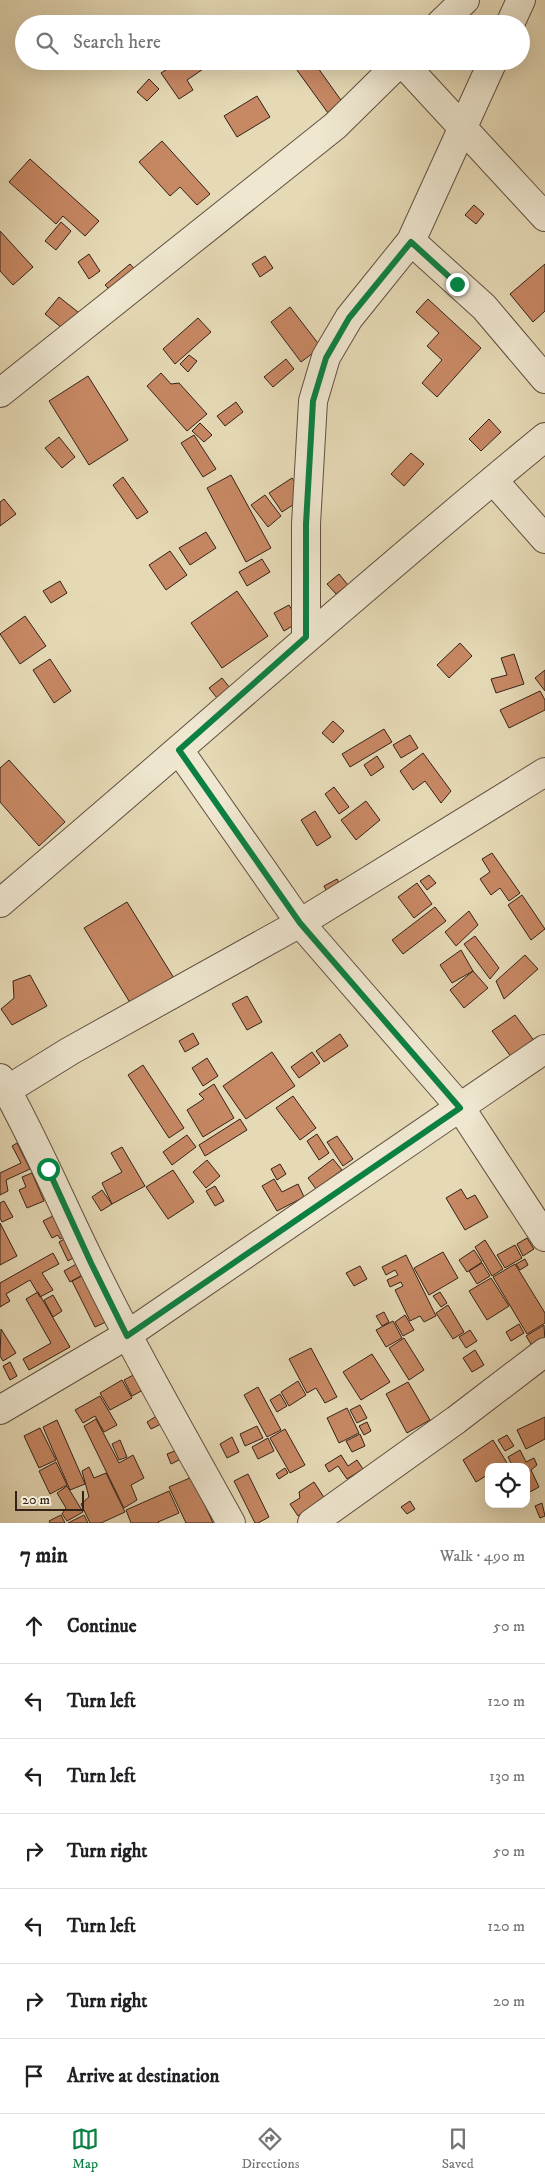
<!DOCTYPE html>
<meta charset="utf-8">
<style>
body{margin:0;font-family:"IM FELL DW Pica",serif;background:#f2f2f2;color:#202124}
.controls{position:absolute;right:15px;bottom:15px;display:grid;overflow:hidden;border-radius:10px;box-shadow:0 5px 20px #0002}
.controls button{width:45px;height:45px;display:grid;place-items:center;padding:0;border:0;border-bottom:1px solid #e0e0e0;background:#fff;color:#202124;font:25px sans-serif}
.scale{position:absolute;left:15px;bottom:12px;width:69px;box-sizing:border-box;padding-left:5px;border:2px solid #342219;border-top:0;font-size:14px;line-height:18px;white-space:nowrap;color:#342219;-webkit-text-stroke:4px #efe7d0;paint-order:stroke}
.stop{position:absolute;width:15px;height:15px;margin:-11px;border:4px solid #0b8043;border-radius:50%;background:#fff}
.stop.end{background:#0b8043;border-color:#fff;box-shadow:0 1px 5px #0008}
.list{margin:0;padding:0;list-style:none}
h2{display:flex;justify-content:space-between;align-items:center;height:65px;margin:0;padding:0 20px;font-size:21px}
h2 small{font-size:16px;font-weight:400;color:#757577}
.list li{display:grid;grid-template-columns:32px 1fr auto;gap:15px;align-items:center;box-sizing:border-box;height:75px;padding:0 20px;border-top:1px solid #e0e0e0}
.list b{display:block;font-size:19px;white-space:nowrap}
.list em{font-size:16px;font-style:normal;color:#757577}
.icon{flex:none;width:28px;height:28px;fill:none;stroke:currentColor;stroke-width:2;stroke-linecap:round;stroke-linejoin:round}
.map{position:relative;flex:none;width:545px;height:1523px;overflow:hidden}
.search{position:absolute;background:#fff;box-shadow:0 5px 20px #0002;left:15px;right:15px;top:15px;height:55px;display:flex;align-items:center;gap:12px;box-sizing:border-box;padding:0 18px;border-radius:28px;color:#757577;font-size:19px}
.sheet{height:590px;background:#fff}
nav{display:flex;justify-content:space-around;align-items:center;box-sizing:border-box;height:70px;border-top:1px solid #e0e0e0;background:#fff;font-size:14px;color:#757577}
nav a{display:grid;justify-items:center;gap:2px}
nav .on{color:#0b8043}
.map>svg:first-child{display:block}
.building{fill:#c78864;stroke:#342219}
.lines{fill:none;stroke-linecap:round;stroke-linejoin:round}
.minor-casing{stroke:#605040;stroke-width:30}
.minor{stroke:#efe7d0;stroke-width:28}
.route{stroke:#0b8043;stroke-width:6}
</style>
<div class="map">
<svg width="545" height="1523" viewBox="0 0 545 1523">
<rect width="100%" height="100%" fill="#e6dab6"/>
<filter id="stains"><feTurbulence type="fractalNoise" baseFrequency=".004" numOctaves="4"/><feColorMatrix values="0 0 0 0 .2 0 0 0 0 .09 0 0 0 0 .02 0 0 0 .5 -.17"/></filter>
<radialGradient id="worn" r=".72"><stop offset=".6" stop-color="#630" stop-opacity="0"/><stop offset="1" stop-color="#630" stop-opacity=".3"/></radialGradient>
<path class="building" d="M169 61H215L187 80 193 90 179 99 161 73 172 66Z
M301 61H313L343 103 328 113 294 66Z
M149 79 159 89 147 101 137 92Z
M257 96 270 117 237 137 224 116Z
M162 141 210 194 197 205 180 187 170 196 139 162Z
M30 159 99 221 85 236 63 216 56 224 9 182Z
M474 205 484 214 476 224 465 215Z
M61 222 71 231 56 250 45 241Z
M0 231 33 267 13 285 0 271Z
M89 254 100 271 89 279 78 262Z
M265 256 273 268 260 277 252 264Z
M130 264 139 274 115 295 105 285Z
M545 264V311L533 322 510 294Z
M59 297 83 316 68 333 45 314Z
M428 299 481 348 437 397 422 383 442 360 427 346 439 333 416 312Z
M290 307 321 347 301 362 271 322Z
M198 318 211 332 175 364 163 349Z
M189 355 197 361 188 372 180 364Z
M286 359 294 369 273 387 264 377Z
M161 373 171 384 179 383 207 414 187 431 147 386Z
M88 376 128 440 89 465 49 401Z
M236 402 243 412 225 426 217 416Z
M489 419 501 432 481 451 469 439Z
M200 423 212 435 204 442 192 431Z
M194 435 216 469 203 477 181 443Z
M59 437 75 457 62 468 45 448Z
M411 453 424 464 404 486 391 474Z
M231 475 271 548 246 562 207 488Z
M123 477 148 512 137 519 113 485Z
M292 478 305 497 282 512 269 493Z
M265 495 281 516 268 527 251 505Z
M4 499 16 514 0 526V502Z
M206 532 216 548 190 565 179 548Z
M170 551 187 575 166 590 149 565Z
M262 559 270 572 247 586 239 572Z
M339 574 348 585 336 594 327 584Z
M60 581 67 593 51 603 43 591Z
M237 591 268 636 222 668 191 623Z
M289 605 299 622 284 631 274 613Z
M25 616 46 646 20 664 0 634Z
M460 643 472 656 449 678 437 665Z
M514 654 524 684 496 693 491 679 507 675 501 658Z
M50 659 71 691 54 703 33 670Z
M545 670V691L535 678Z
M222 678 230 688 217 698 209 688Z
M540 691 545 700V710L509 728 500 710Z
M333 721 344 731 333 743 322 733Z
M384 729 392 742 350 767 342 754Z
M410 735 418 748 401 758 393 745Z
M423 753 451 791 441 803 425 781 413 790 400 771Z
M377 756 384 767 371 776 364 765Z
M9 760 65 822 39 846 0 802V768Z
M334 787 349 807 339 814 325 794Z
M366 801 380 820 356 840 341 820Z
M315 811 331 837 317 846 301 820Z
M492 853 520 893 509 901 500 888 491 895 480 879 490 872 482 859Z
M429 875 436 883 427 890 420 881Z
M337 879 343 890 330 898 324 886Z
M417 883 432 904 414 918 398 897Z
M522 895 545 929 531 940 508 905Z
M127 902 177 983 134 1009 84 928Z
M435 907 446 921 403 954 392 940Z
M469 911 478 925 456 946 445 932Z
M475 936 499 968 490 979 464 944Z
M461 950 473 971 452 983 440 965Z
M525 955 538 969 504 999 496 981Z
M473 971 488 988 464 1008 450 990Z
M30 975 47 1006 12 1025 1 1009 14 998 13 981Z
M247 996 262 1022 247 1030 232 1004Z
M515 1015 535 1042 512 1058 492 1031Z
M193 1033 199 1044 185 1052 179 1041Z
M340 1034 348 1046 324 1062 316 1051Z
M272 1052 295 1086 246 1119 223 1086Z
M312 1052 320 1063 299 1078 291 1067Z
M207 1058 218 1076 203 1086 192 1068Z
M143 1065 184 1128 169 1138 128 1075Z
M214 1084 234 1118 203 1137 187 1110 204 1099 199 1094Z
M293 1096 316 1128 300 1140 276 1108Z
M240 1119 247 1130 205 1156 199 1145Z
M317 1134 329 1153 319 1160 307 1141Z
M187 1135 196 1147 172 1165 163 1152Z
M337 1136 353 1159 343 1166 327 1142Z
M17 1143 30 1169 6 1180 8 1191 0 1195V1173L21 1163 12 1146Z
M122 1147 145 1186 112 1204 102 1183 122 1172 111 1153Z
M333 1159 342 1170 316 1189 308 1178Z
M207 1160 220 1176 206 1188 193 1172Z
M280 1164 286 1174 277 1180 271 1169Z
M173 1170 194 1202 168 1219 146 1187Z
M32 1173 44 1201 27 1208 19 1190 26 1187 22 1177Z
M274 1179 282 1192 298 1184 304 1197 277 1211 262 1186Z
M215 1186 224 1201 215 1206 206 1191Z
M461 1189 467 1199 475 1195 488 1217 465 1230 446 1198Z
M102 1190 112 1204 101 1211 92 1197Z
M4 1201 13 1217 2 1222 0 1218V1203Z
M55 1215 66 1236 60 1239 58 1235 52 1238 43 1221Z
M0 1223 17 1256 0 1265Z
M68 1237 78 1255 68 1261 59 1242Z
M527 1238 534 1249 523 1256 517 1244Z
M485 1240 503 1269 492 1276 475 1247Z
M515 1245 522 1258 505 1268 497 1255Z
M474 1250 482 1262 467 1272 459 1260Z
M443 1252 458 1278 429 1295 414 1268Z
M53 1253 59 1264 42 1273 53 1290 40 1297 30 1280 6 1294 10 1301 0 1307V1283Z
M406 1255 436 1316 424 1322 420 1316 410 1321 395 1290 403 1286 401 1282 390 1287 387 1280 398 1275 395 1270 386 1275 382 1267Z
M525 1259 528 1265 520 1270 516 1264Z
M80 1262 86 1273 70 1282 64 1271Z
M482 1263 490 1276 477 1284 469 1271Z
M515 1264 545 1313V1323L527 1334 493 1277Z
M360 1266 367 1279 354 1286 346 1273Z
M84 1275 108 1321 95 1327 72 1281Z
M491 1278 509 1306 487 1320 469 1291Z
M38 1292 70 1347 29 1370 23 1359 51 1343 26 1299Z
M440 1292 447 1303 441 1307 433 1296Z
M53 1295 62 1311 53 1317 44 1300Z
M448 1305 464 1332 453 1339 436 1313Z
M384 1312 389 1322 382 1326 376 1316Z
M405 1315 414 1330 403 1336 395 1322Z
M393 1321 402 1338 386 1347 376 1330Z
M519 1324 524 1333 511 1341 506 1332Z
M544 1325 545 1342 534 1349 526 1336Z
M1 1329 16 1353 3 1361 0 1356Z
M470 1330 477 1341 466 1348 459 1337Z
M404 1338 424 1370 409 1380 389 1348Z
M311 1348 337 1397 325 1403 316 1388 307 1393 289 1359Z
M475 1350 484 1365 472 1372 463 1358Z
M372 1354 390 1382 361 1400 343 1372Z
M10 1362 17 1376 10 1380 3 1366Z
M137 1373 145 1389 132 1396 124 1380Z
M122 1380 132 1398 110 1410 100 1393Z
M298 1381 306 1395 289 1406 281 1392Z
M408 1382 430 1420 407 1433 386 1394Z
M258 1387 281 1430 267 1437 244 1395Z
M280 1394 287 1406 277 1412 270 1400Z
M100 1396 117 1425 104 1432 95 1416 83 1423 75 1410Z
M360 1405 367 1418 357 1423 350 1410Z
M347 1408 359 1433 339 1443 327 1418Z
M158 1415 163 1423 151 1429 147 1422Z
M545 1417V1439L526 1449 517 1430Z
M96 1419 119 1463 133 1455 144 1478 131 1485 137 1500 124 1508 84 1426Z
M57 1420 85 1484 70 1490 43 1427Z
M367 1422 371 1431 364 1435 359 1426Z
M257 1426 263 1438 245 1446 240 1434Z
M40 1428 56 1460 39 1468 24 1436Z
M285 1429 305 1465 290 1473 270 1438Z
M360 1434 365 1446 352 1452 346 1441Z
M507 1435 514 1446 505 1451 498 1440Z
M232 1437 239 1452 227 1458 220 1444Z
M268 1438 274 1451 258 1459 252 1447Z
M120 1440 127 1457 119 1460 112 1444Z
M493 1440 507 1463 501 1467H489V1474L476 1482 463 1460Z
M177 1450 181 1459 171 1464 167 1454Z
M520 1450 526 1462 534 1458 537 1465 531 1470 539 1487 526 1494V1467H513L508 1457Z
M341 1455 348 1466 357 1460 363 1469 347 1479 338 1466 329 1472 325 1465Z
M56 1462 67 1485 50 1494 39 1471Z
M89 1467 94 1478 106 1473 125 1512 101 1523H90L81 1504 89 1497 82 1471Z
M285 1468 288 1473 279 1479 276 1474Z
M248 1474 269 1517 258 1523H255L234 1481Z
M192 1477 213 1523H186L169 1487Z
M314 1482 325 1499 298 1516 290 1504 300 1498 299 1492Z
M67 1486 83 1512 67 1521 62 1514 66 1508 57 1493Z
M169 1491 179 1513 158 1522 159 1523H131L126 1510Z
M410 1501 415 1509 407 1514 401 1507Z
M542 1503 545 1516 540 1518 535 1506Z
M61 1515 65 1523H50L49 1521Z
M84 1515 88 1523H68Z"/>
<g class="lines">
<g class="minor-casing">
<path id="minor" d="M440 24 465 0
M510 24 521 0
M401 61 545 217
M411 241 484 307 545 379
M0 393 335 126 401 61
M493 480 545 539
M306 637V524L313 401 326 357 349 318 411 241 493 61
M179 750 300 923 460 1107 545 1237
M0 903C183 748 360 589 545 437
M0 1078C35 1139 61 1203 92 1265 135 1353 184 1438 231 1523
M7 1090 70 1051 300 923 545 772
M0 1410 127 1335 545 1049
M312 1523 456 1420 545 1352"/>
</g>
<use href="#minor" class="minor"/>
</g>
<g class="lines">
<path class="route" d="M48 1169 91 1263 127 1336 460 1108 300 923 179 750 306 637V524L313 401 326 358 349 318 411 242 457 284"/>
</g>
<rect width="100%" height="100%" filter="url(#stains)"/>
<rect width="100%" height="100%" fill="url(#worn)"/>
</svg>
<div class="controls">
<button><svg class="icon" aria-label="locate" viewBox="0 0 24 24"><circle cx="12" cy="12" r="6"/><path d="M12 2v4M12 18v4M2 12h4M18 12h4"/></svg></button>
</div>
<div class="scale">20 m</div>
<div class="stop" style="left:48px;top:1169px"></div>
<div class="stop end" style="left:457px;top:284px"></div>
<div class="search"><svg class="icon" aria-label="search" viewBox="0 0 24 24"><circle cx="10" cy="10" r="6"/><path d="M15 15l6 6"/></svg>Search here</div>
</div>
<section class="sheet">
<h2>7 min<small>Walk · 490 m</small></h2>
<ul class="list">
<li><svg class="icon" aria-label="ahead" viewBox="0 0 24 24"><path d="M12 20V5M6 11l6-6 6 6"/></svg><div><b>Continue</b></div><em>50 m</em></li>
<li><svg class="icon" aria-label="left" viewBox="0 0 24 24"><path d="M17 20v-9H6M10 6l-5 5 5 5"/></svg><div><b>Turn left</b></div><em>120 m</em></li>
<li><svg class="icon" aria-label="left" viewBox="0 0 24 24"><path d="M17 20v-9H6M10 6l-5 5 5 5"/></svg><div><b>Turn left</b></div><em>130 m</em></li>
<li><svg class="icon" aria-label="right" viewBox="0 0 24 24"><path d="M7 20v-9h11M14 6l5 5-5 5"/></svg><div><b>Turn right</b></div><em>50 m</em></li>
<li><svg class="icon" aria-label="left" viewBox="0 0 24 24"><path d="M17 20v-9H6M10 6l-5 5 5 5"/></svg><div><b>Turn left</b></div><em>120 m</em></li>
<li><svg class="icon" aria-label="right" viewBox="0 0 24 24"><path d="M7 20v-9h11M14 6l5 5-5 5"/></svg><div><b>Turn right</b></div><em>20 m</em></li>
<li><svg class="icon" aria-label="arrive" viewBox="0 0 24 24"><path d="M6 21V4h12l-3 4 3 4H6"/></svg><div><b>Arrive at destination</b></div></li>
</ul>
</section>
<nav>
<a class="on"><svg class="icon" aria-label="map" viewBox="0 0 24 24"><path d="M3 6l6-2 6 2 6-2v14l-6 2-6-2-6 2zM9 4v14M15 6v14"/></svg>Map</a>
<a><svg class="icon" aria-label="directions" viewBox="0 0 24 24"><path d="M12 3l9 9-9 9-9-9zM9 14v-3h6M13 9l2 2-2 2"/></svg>Directions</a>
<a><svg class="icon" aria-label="saved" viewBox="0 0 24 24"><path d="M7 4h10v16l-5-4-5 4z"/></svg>Saved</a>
</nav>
